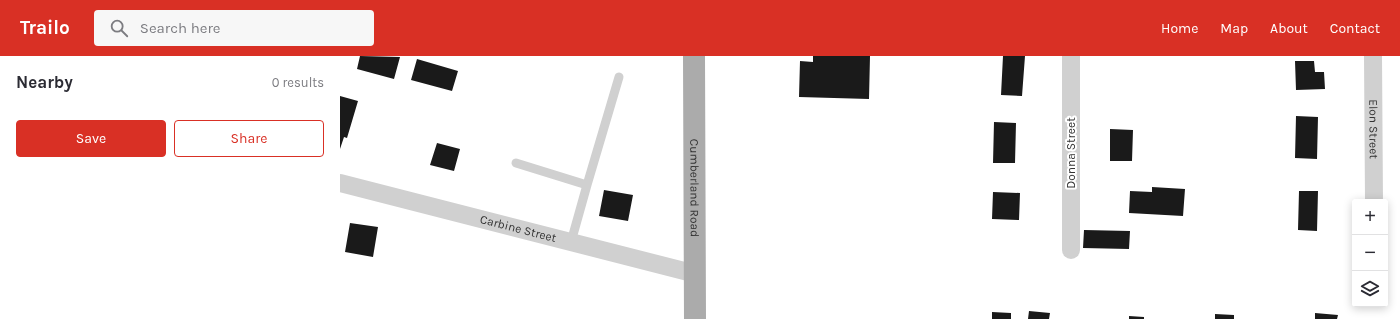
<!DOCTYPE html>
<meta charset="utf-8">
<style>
body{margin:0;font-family:Karla,sans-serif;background:#f7f7f7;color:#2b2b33}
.controls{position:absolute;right:12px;bottom:12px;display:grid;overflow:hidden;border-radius:4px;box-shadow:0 2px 10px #0003}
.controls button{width:36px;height:36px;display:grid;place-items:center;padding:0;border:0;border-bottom:1px solid #e1e1e2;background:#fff;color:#2b2b33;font:20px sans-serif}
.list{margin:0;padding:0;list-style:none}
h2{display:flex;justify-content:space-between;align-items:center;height:52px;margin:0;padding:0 16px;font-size:17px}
h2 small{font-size:13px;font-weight:400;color:#7c7c81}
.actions{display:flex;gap:8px;padding:12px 16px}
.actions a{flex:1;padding:9px 0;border:1px solid #d93025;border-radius:4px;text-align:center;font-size:14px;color:#d93025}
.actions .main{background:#d93025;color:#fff}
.icon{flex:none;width:22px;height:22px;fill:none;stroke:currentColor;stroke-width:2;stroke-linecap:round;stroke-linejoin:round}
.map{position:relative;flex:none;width:1060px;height:263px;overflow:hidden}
header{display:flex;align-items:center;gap:24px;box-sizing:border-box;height:56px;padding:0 20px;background:#d93025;color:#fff}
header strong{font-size:19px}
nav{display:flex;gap:22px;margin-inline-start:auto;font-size:14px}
.search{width:280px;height:36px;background:#f7f7f7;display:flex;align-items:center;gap:10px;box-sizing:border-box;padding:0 14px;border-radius:4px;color:#7c7c81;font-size:15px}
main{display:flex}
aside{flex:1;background:#fff}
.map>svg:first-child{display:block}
.building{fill:#1a1a1a}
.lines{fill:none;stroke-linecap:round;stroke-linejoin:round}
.lane{stroke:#d0d0d0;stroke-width:9}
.street{stroke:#d0d0d0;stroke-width:18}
.primary{stroke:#ababab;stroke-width:22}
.labels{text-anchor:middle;stroke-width:4;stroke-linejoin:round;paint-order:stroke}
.street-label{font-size:12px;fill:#333;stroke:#fff}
</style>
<header>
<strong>Trailo</strong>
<div class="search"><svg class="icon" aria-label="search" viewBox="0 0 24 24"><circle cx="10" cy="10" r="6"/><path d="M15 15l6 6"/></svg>Search here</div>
<nav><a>Home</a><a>Map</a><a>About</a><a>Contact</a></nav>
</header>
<main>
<aside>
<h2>Nearby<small>0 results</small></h2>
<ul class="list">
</ul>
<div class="actions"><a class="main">Save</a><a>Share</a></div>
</aside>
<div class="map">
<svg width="1060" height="263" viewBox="0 0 1060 263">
<rect width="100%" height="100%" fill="#fff"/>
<path class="building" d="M20 0 60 1 54 23 17 13Z
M473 0H530L529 43 459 41 460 5 473 6Z
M663 0H685L682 40 661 39Z
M77 3 118 15 112 35 71 24Z
M955 5H974L975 16H984L985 33 956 34Z
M0 40 18 45 7 82 4 81 0 93Z
M956 60 978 61 977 103 955 102Z
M654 66 676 67 675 107H653Z
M770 73 793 74 792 105H770Z
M97 87 120 93 114 115 90 109Z
M812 131 845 133 843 160 789 157 790 135 812 136Z
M264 134 293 139 288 165 259 160Z
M959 135H978L977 175 958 174Z
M653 136 680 137 679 164 652 163Z
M10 167 38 171 33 201 5 196Z
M744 174 790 175 789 193 743 192Z
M689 255 710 257 709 263H688Z
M652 256 671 257V263H652Z
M975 257 998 259 997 263H975Z
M875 258 894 259V263H875Z
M789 260 804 261V263H789Z"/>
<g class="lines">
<path class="lane" d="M176 107 247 129 279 21
M231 186 247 129"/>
<g class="street">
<path d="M731 0V194"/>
<path id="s1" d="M1033 0 1034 146"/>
<path id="s2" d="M0 127 356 218"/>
</g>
<path class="primary" id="s3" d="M354 0 355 263"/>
</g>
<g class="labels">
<g class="street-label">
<text dy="4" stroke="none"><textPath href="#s1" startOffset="73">Elon Street</textPath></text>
<text transform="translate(731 97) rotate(-90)" y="4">Donna Street</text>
<text dy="4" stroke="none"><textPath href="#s3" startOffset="132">Cumberland Road</textPath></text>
<text dy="4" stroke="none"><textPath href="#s2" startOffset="184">Carbine Street</textPath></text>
</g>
</g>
</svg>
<div class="controls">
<button>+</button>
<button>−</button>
<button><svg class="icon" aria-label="layers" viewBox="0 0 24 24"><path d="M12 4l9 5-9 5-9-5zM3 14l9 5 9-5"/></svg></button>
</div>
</div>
</main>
